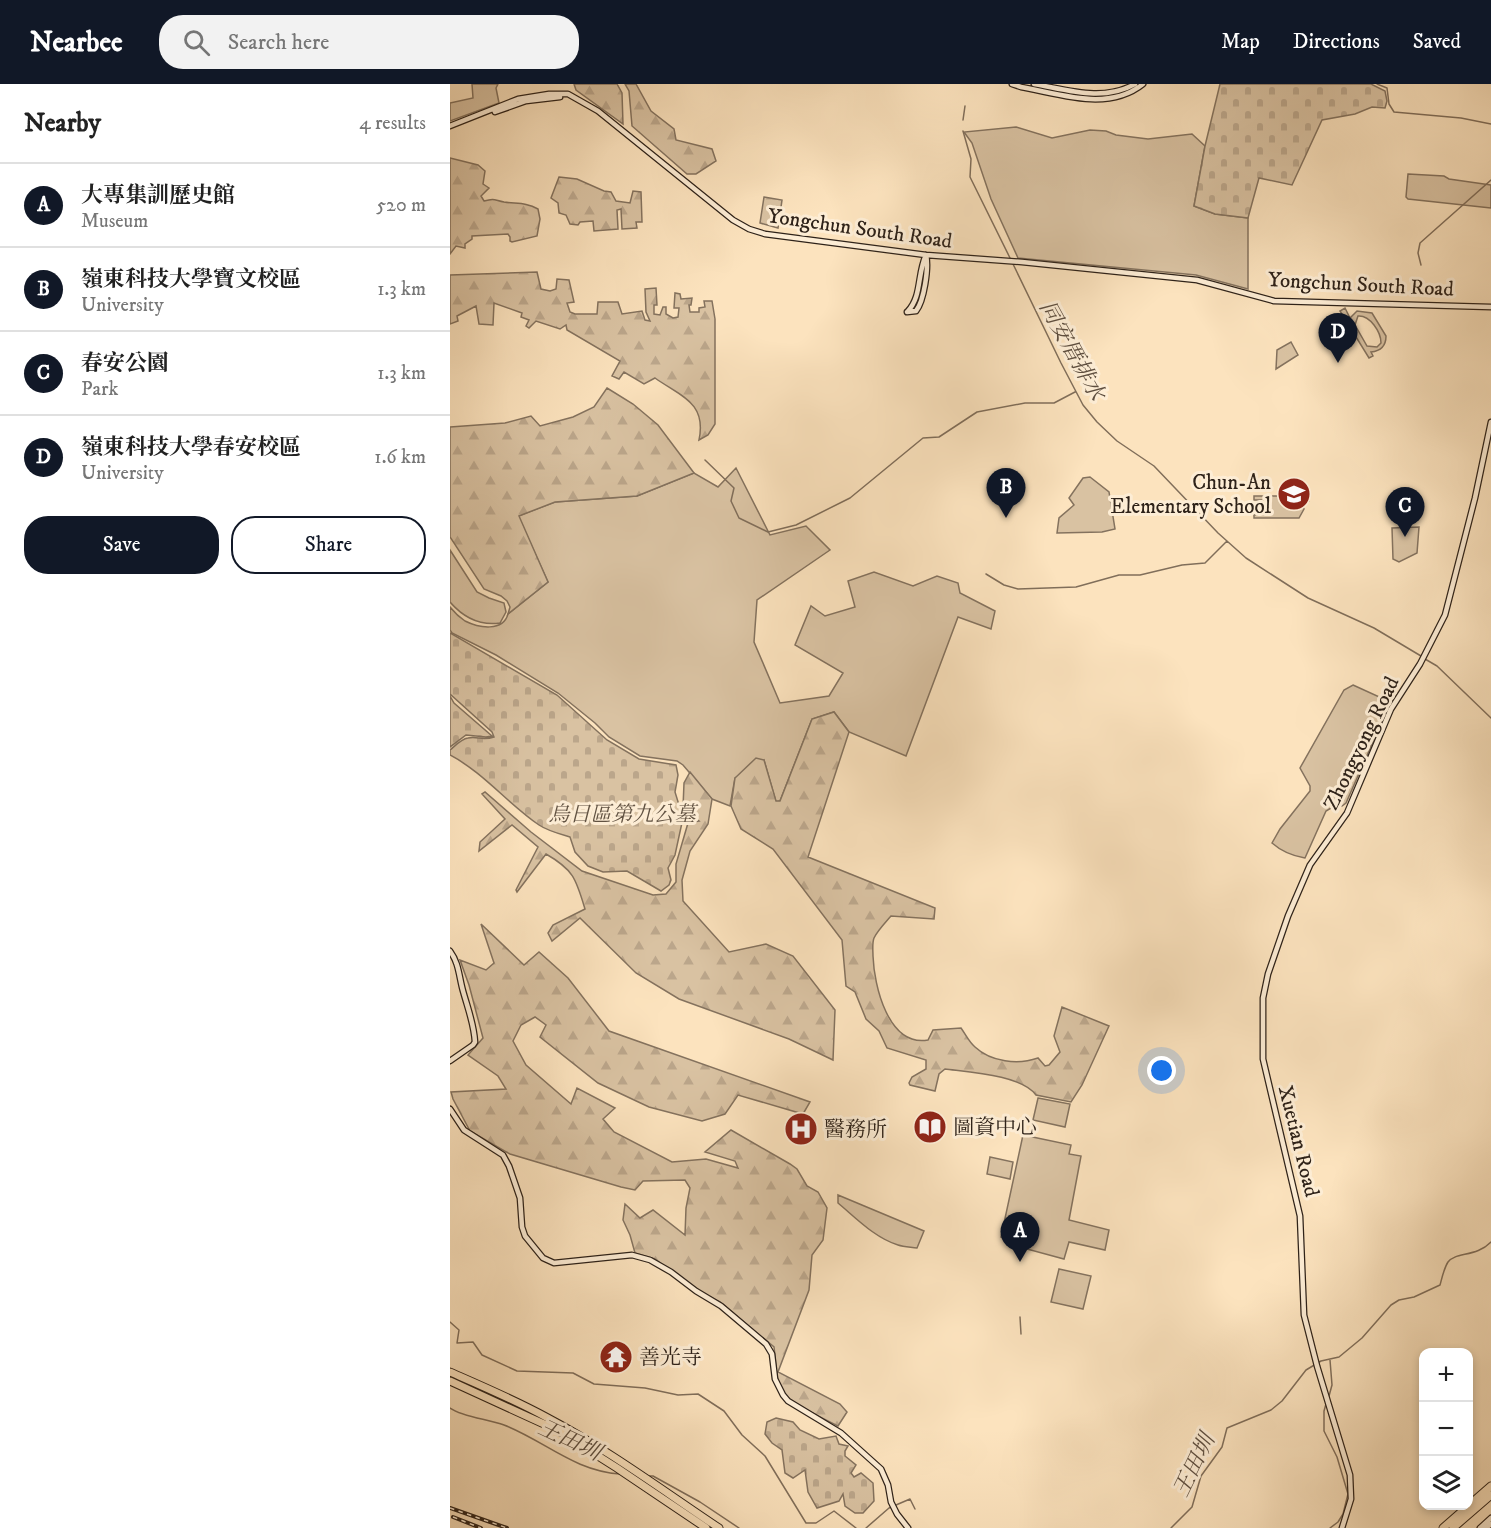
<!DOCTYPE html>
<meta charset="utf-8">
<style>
body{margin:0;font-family:"IM FELL DW Pica","Noto Serif TC",serif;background:#f2f2f2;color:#222}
.controls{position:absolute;right:18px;bottom:18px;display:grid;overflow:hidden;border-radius:12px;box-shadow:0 3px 9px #0003}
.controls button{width:54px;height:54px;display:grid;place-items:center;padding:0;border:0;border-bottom:2px solid #e0e0e0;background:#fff;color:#222;font:30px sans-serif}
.you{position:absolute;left:712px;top:987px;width:21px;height:21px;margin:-15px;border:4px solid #fff;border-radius:50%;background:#1a73e8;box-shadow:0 0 0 9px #1a73e833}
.badge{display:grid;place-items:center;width:39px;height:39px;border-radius:50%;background:#111827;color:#fff;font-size:20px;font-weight:700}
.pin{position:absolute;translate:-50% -50px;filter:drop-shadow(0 2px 3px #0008)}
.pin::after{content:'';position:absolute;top:32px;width:21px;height:18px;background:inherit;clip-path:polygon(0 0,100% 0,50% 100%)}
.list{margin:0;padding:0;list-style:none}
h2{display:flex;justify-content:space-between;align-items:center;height:78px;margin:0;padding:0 24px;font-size:26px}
h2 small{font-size:20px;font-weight:400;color:#767676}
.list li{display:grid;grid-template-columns:39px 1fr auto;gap:18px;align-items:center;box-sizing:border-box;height:84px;padding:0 24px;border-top:2px solid #e0e0e0}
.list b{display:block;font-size:22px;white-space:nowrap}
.list p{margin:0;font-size:20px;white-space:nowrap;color:#767676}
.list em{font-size:20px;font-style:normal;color:#767676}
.actions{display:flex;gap:12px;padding:18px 24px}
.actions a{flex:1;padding:14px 0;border:2px solid #111827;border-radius:24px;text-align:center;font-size:21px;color:#111827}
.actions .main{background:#111827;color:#fff}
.icon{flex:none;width:33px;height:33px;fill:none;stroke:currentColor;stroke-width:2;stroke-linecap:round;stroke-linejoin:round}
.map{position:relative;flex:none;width:1041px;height:1444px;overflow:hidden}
header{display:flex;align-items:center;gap:36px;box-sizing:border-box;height:84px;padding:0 30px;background:#111827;color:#fff}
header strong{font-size:28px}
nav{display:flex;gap:33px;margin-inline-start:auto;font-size:21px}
.search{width:420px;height:54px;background:#f2f2f2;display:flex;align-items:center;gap:15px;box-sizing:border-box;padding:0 21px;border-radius:24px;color:#767676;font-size:22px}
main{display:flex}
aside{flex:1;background:#fff}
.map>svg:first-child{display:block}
.green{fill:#d9c2a2;stroke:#84725e;stroke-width:1.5;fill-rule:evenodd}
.forest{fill:url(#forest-firs);stroke:#84725e;stroke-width:1.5}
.cemetery{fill:url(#cemetery-stones);stroke:#84725e;stroke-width:1.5}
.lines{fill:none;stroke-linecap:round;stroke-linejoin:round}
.stream{stroke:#806e5a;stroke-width:1.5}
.secondary-casing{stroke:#2e2219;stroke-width:7}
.highway-casing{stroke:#2e2219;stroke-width:9}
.secondary{stroke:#fdedd5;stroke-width:4.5}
.highway{stroke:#fce3be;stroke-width:7}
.rail-casing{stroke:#2e2219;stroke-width:4}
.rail{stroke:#fdedd5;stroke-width:1.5;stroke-dasharray:4.5;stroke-linecap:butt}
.labels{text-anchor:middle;stroke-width:6;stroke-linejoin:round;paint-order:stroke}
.street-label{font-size:21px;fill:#2e2219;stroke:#fdedd5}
.poi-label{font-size:21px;fill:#2e2219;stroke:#fdedd5;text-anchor:start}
.park-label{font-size:21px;font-style:italic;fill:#615242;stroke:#fdedd5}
.water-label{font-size:22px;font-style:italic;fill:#5e4e3f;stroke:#fdedd5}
</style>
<header>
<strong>Nearbee</strong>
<div class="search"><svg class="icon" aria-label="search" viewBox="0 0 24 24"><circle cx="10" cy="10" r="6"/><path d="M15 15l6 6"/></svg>Search here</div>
<nav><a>Map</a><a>Directions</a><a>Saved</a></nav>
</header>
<main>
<aside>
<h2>Nearby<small>4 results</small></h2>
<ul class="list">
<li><span class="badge">A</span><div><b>大專集訓歷史館</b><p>Museum</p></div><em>520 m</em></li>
<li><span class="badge">B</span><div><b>嶺東科技大學寶文校區</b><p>University</p></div><em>1.3 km</em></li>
<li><span class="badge">C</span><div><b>春安公園</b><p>Park</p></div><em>1.3 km</em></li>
<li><span class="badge">D</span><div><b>嶺東科技大學春安校區</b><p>University</p></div><em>1.6 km</em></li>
</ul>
<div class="actions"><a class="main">Save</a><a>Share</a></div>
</aside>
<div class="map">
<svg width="1041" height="1444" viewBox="0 0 1041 1444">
<defs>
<pattern id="forest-firs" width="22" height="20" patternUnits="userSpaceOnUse" patternTransform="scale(1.5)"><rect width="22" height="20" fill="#d9c2a2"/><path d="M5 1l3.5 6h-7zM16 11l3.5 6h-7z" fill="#bba68b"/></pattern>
<pattern id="cemetery-stones" width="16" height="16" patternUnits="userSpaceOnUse" patternTransform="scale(1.5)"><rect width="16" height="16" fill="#d9c2a2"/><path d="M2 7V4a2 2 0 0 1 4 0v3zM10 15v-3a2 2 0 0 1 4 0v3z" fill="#bba68b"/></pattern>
</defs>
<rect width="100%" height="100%" fill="#fce3be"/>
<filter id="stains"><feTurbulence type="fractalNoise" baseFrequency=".00333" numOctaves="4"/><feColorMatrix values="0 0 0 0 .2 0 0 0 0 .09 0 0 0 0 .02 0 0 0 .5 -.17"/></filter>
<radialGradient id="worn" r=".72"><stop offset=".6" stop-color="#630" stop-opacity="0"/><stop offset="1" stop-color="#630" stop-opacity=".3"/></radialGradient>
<path class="green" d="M22 0H48L46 4 49 19 0 37V19L23 14Z
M566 43 602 54 640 46 656 47 666 51 698 55 742 50 755 62 744 122 765 130 798 134V205L746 191 568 174 541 115 522 59 514 48Z
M958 90 994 92 999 95 1041 101V124L958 115 956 113Z
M895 224 900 234 907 227 922 229 936 252C936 261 931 267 921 268L923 272 919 274 890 227ZM908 232C920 231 931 248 931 259L927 263 917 262 905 241Z
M841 258 848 271 826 285 827 266Z
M286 384 320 451 356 442 380 466 307 516 304 558 330 619 379 612 393 589 345 561 361 522 375 532 405 523 398 497 424 488 463 502 487 492 508 499 510 509 545 527 541 545 508 533 456 672 399 648 384 628 362 635 330 717 326 718 314 676 285 694 280 722 262 715 233 681 227 677 190 672 159 653 145 639 108 609 46 571 2 549 0 546V523C4 528 9 533 15 537 29 544 53 548 58 530L98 498 68 432 105 418 187 412 244 389 268 403Z
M640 393 659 408 665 445 652 448 607 449 609 434 624 421 619 414 633 394Z
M804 412H859V417H851L854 425 849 434H804V431L811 430 808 421 811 416H804Z
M969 443 967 469 949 478 943 475 942 444Z
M0 466 27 508 39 514 54 519 56 528 50 539C29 542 13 533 0 518Z
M903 601 936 616 938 624 896 719 892 722 886 721 876 727 855 774C843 772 831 767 822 759L830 745 860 707V702L850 684 894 606Z
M588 1014 620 1020 615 1043 583 1036Z
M573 1051 621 1061 619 1070 631 1072 619 1136 659 1146 655 1166 619 1158 614 1175 559 1160 558 1156 551 1153Z
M540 1073 563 1078 560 1095 537 1090Z
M388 1111 474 1147 467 1164C461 1163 454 1163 448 1161 425 1154 406 1134 388 1119Z
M609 1185 641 1192 633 1225 601 1218Z"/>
<path class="forest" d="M124 0H167L172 9 173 40 126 6Z
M175 0H186L201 27 224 45 226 56 262 65 266 77 246 90H237L182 42 179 7Z
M0 74 28 81 35 87 33 100 39 104 31 112 34 117C45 114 44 116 54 118 66 120 76 118 88 125L90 135 87 152 62 158 60 157V153L58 150 22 152V155L15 160V164L6 162 0 170Z
M109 93 127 95 154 107 161 108 166 117 180 119 183 107 191 108 192 138H186L187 144 172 145 171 125 167 126 168 145 144 147 143 137 130 138 128 141 120 140 116 131 109 129 108 119 101 114Z
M314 113 332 116 328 144 310 139Z
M87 188 91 205 100 207 106 205 107 195 119 196 124 218 117 219 120 228 125 230H147L148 218H168L172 230 192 227 195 236 200 237 196 228 195 205 206 204 207 221H204V230L210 231 213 223H216V230L223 234 228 233 229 224H224L225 209 230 210 231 215 242 214 241 221H239L240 228H249V224L255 223 254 217H262L265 235V340L258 351 249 356C257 318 230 312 205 294L194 300 174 288 169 295 162 292 170 277 117 246 116 241 110 245 86 237 79 244 76 242 79 236 71 233 72 229 44 219 43 241 29 240 26 222 7 232 8 237 0 240V191Z
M157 304 183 320 208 341 244 389 187 412 105 418 69 432 98 498 58 530 60 523 57 517 51 512 34 505 0 453V343L55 339 81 332 90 342 123 333 144 323Z
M384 628 399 648 358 773 485 824 484 835 441 832C436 838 428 846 424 854 422 859 423 867 423 872 424 901 438 963 478 956L483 946 511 944C516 951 519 958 525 963 541 978 568 981 588 974L595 982 599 981 610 968 604 952 612 923 659 942 632 1001 621 1018 586 1011C572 991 518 988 495 985L489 990 485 1007 460 1001 459 999 462 993 476 985V976L437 964 429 947 416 935 405 908 396 902 392 856 323 765 291 745 281 722 285 694 306 674 314 676 326 717H330L362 635Z
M240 688 262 715 258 740 240 767 232 796 233 817 279 868 316 860 343 872 385 926 383 976 339 955 229 915 186 889 130 834 102 857 98 849 103 841 135 825C126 795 124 786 96 770L67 808 66 806 88 763 62 741 29 767 30 758 55 735 32 710 35 708 81 748 132 787 203 811 216 810 226 798V780L238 739 249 737 233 724 234 699Z
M31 840 74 881 89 868 118 894 159 947 360 1018 353 1030 288 1011 275 1030 252 1037 199 1023 148 999 90 953 96 941 85 933 71 941 63 957 76 981 121 1020 127 1004 165 1024 153 1035 164 1048 222 1078 256 1075 288 1084 285 1077 255 1068 281 1046 340 1080 347 1085 357 1102 368 1108 377 1124 373 1156 362 1171 359 1206 328 1288 390 1320 397 1328 388 1342C376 1336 342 1320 334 1310 325 1298 326 1277 324 1263L270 1218 244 1205 205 1175 185 1169 180 1151 173 1136 175 1120 190 1134 203 1126 235 1151 236 1124 240 1104 235 1096 193 1097 185 1106 171 1103 60 1070 20 1047 3 1015 1 1008 56 1005 48 992 18 971 33 954 19 901 10 876 36 886 44 879Z"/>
<path class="cemetery" d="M770 0H921L935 7 937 17 935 24 922 23 905 30 872 36 842 101 809 94 798 134 765 130 744 122 755 62Z
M0 549 107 611 157 656 189 675 226 681 228 691 225 708 233 734 225 771 218 784 221 796 219 801 211 807 177 787 153 788 138 782 125 768 120 753C110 750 98 747 89 741 58 720 34 689 0 671V666C5 662 11 655 18 654 28 652 32 657 44 653L42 648 0 610Z
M0 612 4 619 42 652 36 653 16 651 0 663Z
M326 1334 343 1338 350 1346 369 1355 386 1352 389 1360 398 1362 395 1367V1372L406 1381 401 1389 404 1393 411 1389 423 1399 424 1417 413 1429H405L395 1422 393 1410 389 1417 367 1424 358 1408 355 1386 343 1394 335 1389 332 1366 322 1359 315 1350 317 1338Z"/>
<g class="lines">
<path class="stream" d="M927 0 937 4 939 20 944 28 1011 34 1041 40
M513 36 515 22
M513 47 521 75 520 93 561 176
M563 180 611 279 633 321 647 338 667 357 704 382 768 449 796 474 858 514 924 544 971 572
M971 181 968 169 970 159 1041 96
M255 376 284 404 281 417 289 434 318 448 346 441 400 414 473 354 489 353 527 328 575 319H604L625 308
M536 490 554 501 568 505 626 503 669 491H690L732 481 755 479 777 457
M975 575 987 582 1041 634
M570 1233 571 1250
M0 1238 9 1246 7 1259 23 1258 32 1271 67 1287 123 1289 144 1300 195 1304 228 1311 248 1310 274 1327 292 1351 315 1372 356 1439H366L384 1427 406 1444
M879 1312 882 1301 880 1276
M876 1320 874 1327V1347L887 1373 898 1410 893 1430 888 1438 880 1444
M0 1324C13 1333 38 1335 54 1341 95 1357 124 1387 170 1390
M199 1392H203L250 1418 289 1444
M416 1444 439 1424 460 1415 465 1425
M721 1444 742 1423 751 1392 772 1363 777 1344 821 1326 832 1317 856 1286 871 1277 889 1273 912 1254 941 1221 949 1216 964 1213 990 1201C992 1194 994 1184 998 1178 1005 1168 1027 1173 1041 1158"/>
<g class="secondary-casing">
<path id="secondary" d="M562 0 571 3C611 10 658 28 693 0
M584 0C618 6 653 18 685 0
M45 28 76 17 110 13
M0 42 68 15 99 10H118L148 27 283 136 299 145 315 150 476 171 572 178 747 196 824 217 1041 223
M458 227C472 212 467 190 476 171
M457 228 466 227C474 217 479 184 476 171
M0 867C9 879 9 893 13 907 18 925 24 940 25 958L23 961 0 977
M0 1025 14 1046 53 1071 59 1082 70 1114 72 1143 75 1152 93 1174 104 1179 182 1171 200 1176 221 1188 246 1207 271 1222 316 1260 322 1270 325 1295 333 1311 338 1317 391 1349 431 1385 438 1401 441 1418 447 1430 458 1444
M892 1444 901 1415 900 1391 867 1282 854 1231 850 1132 813 975V914L818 890 838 832 860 781 897 729 941 625 970 580 995 531 1025 414 1041 338
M1030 1444 1041 1434
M1036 1444 1041 1440"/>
</g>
<g class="highway-casing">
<path id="highway" d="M0 1288C32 1302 65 1316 96 1333 157 1365 212 1406 269 1444
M0 1297 107 1346 167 1384 256 1444
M993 1444 1041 1402
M1003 1444 1041 1411"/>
</g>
<use href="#secondary" class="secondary"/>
<use href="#highway" class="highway"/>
<g class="rail-casing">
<path id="rail" d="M0 1424 57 1444
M3 1433 31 1444"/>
</g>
<use href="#rail" class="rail"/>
</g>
<defs>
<g id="school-disc" transform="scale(1.725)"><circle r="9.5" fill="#8f2418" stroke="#fdedd5"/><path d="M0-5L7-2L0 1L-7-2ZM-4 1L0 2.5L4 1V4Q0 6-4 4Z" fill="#fff"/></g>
<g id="library-disc" transform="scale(1.725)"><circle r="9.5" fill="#8f2418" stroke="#fdedd5"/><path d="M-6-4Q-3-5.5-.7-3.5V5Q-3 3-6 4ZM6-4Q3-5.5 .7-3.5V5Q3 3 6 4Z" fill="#fff"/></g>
<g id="hospital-disc" transform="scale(1.725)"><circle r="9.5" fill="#8f2418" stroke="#fdedd5"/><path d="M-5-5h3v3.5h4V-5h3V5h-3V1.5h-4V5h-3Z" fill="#fff"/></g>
<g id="temple-disc" transform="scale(1.725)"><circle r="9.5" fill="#8f2418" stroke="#fdedd5"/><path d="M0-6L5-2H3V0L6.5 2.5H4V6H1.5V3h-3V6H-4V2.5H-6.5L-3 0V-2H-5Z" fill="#fff"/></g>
</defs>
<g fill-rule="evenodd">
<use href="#school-disc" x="844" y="410"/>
<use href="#library-disc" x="480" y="1043"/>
<use href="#hospital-disc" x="351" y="1045"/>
<use href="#temple-disc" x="166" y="1273"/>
</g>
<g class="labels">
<g class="street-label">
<text transform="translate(410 144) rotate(8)" y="7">Yongchun South Road</text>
<text transform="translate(911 200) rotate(3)" y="7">Yongchun South Road</text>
<text transform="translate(911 659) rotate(-64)" y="7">Zhongyong Road</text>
<text transform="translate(849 1057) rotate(76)" y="7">Xuetian Road</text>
</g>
<g class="poi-label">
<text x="821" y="405" text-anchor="end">Chun-An<tspan x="821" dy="24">Elementary School</tspan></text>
<text x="503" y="1050">圖資中心</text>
<text x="374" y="1052">醫務所</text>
<text x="189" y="1280">善光寺</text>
</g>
<g class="park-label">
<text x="172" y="737">烏日區第九公墓</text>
</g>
<g class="water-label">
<text transform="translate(623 266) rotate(61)" y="8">同安厝排水</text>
<text transform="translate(120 1355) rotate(25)" y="8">王田圳</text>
<text transform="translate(743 1381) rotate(-64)" y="8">王田圳</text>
</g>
</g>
<rect width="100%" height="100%" filter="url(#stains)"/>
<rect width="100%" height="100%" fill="url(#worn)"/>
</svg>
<div class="controls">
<button>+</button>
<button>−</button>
<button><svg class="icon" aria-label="layers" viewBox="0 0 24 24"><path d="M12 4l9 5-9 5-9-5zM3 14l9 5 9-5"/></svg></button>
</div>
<div class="you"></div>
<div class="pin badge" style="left:570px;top:1178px">A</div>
<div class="pin badge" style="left:556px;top:434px">B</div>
<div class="pin badge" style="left:955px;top:453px">C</div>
<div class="pin badge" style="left:888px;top:279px">D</div>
</div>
</main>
